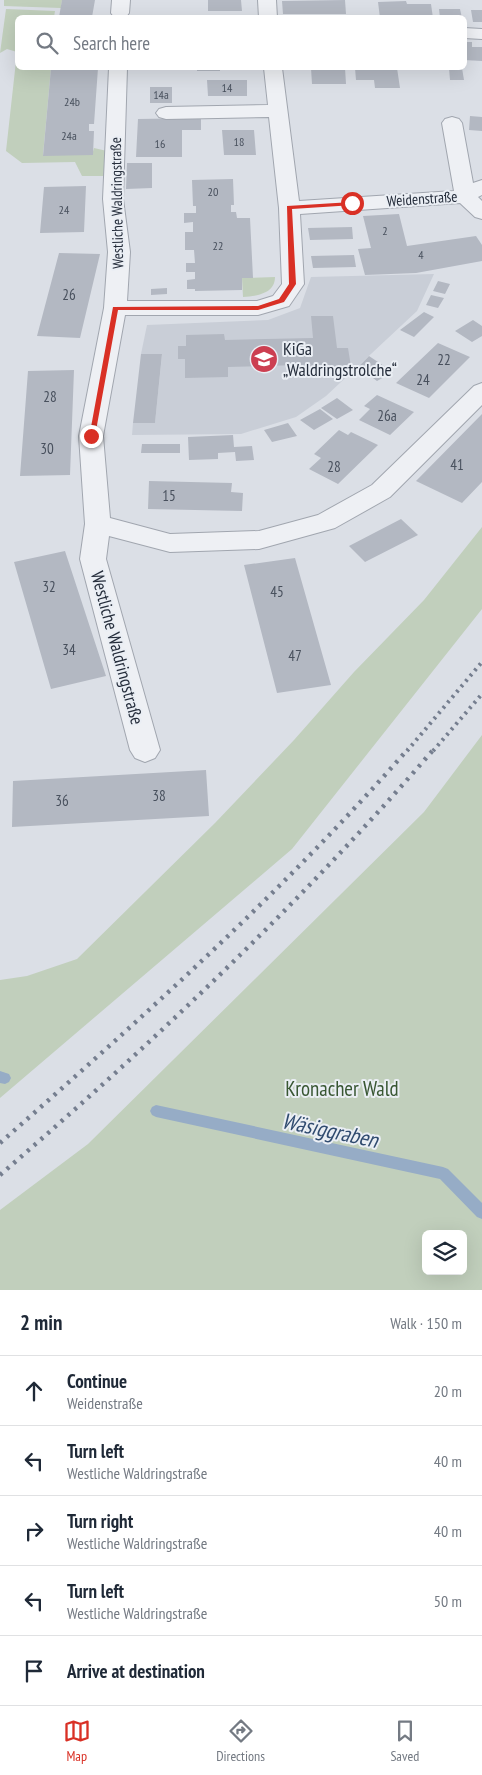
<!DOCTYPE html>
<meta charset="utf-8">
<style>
body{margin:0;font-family:"PT Sans Narrow",sans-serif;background:#f2f2f3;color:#1f2937}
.controls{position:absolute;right:15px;bottom:15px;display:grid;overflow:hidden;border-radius:8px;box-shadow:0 5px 20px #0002}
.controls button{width:45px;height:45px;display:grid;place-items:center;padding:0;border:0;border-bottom:1px solid #e0e1e3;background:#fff;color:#1f2937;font:25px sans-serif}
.stop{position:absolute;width:15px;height:15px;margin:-11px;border:4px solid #d93025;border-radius:50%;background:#fff}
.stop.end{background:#d93025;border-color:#fff;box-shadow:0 1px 5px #0008}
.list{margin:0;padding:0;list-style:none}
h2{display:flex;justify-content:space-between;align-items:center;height:65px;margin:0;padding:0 20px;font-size:21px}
h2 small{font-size:16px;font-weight:400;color:#747a83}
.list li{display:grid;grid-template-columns:32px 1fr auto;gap:15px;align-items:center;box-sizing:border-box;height:70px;padding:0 20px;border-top:1px solid #e0e1e3}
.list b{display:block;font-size:19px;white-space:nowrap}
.list p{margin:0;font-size:16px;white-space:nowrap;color:#747a83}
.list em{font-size:16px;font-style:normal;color:#747a83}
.icon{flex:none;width:28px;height:28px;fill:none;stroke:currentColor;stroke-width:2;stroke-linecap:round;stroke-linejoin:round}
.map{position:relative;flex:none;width:482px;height:1290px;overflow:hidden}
.search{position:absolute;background:#fff;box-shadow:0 5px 20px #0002;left:15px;right:15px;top:15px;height:55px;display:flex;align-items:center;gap:12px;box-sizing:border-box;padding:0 18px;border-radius:8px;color:#747a83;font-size:19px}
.sheet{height:415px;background:#fff}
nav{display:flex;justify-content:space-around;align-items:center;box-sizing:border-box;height:70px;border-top:1px solid #e0e1e3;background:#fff;font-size:14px;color:#747a83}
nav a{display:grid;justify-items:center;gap:2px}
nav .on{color:#d93025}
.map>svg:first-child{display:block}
.built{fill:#c9ced7}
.green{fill:#c1cfbc;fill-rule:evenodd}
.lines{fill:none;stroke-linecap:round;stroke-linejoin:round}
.stream{fill:#96acc6;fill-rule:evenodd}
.building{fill:#b3b8c2}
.minor-casing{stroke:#a1a6af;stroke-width:2}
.minor{fill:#eef0f4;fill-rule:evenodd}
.rail-far1{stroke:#757e8f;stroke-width:4;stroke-dasharray:2.5 4.5;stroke-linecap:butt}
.rail{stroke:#757e8f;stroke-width:4.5;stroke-dasharray:3 6;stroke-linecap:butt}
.route{fill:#d93025}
.labels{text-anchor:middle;stroke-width:4;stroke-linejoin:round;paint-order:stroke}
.far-number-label{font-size:12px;fill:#48505d}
.far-street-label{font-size:15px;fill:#252d3b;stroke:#eaeef4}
.number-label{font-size:15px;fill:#48505d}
.poi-label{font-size:18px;fill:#252d3b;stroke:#eaeef4;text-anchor:start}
.street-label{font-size:18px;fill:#252d3b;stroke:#eaeef4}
.near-park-label{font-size:21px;fill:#395733;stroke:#eaeef4}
.near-water-label{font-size:22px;font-style:italic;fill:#304b6f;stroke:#eaeef4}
</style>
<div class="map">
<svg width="482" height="1290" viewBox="0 0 482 1290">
<rect width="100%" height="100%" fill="#dbdfe6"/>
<path class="built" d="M434 274 417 311 326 396 296 417 241 434 132 435 133 423H155L162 355 141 354 147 325 268 320 300 308 311 277Z"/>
<path class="green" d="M4 0H62L61 8 4 6Z
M6 9 55 11 54 17 18 18V68H51L43 155H92L94 148 107 151 108 176H82L75 162 22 163 6 151 17 52 7 49 0 53Z
M275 277C275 294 256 296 243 297L242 278Z
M482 527V609L292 849 0 1098V980L27 976 77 959 215 823 294 740 354 672 424 600Z
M482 735V1290H0V1210L88 1144 424 812ZM426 1234H463V1271H426Z"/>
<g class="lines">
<path class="stream" d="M0 1071 9 1074 11 1078 9 1082 5 1084 0 1083Z
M156 1105 443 1167 448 1169 482 1203V1219L477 1217 440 1179 156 1117 152 1115 150 1111 152 1107Z"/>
</g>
<path class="building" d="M62 0H95L92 17H59Z
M208 0H241L242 11H208Z
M345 0 346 14H283L282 1Z
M406 1 407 4H431L433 18H380L378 2Z
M439 9H460L462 18H440Z
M471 10H482V22H473Z
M464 42H472V47H482V61L464 60Z
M51 68H98L94 124H89V131H94L93 155 43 156Z
M197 68H220V71H197Z
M311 68H345L346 84H312Z
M355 68H397L400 88H375L374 80H356Z
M449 68H462L464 80H450Z
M207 80H247V96H208Z
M150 87H172V103H150Z
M470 116 482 117V131L469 130Z
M201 118V130H182V157H136L138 119Z
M222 130H254L256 155H224Z
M127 163H152V188L126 189Z
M233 179 234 205H231V212H236L237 218H250L253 278H242V290L195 291V289H187V280L195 279V272H186V263H195L194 250H185V232H193V222L184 223V213H196V206H193L192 180Z
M86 186 84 232 40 233 44 187Z
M399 214 407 246 476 236 482 245V261L416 273 365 275 358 249 371 248 363 216Z
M352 227 353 239 310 240 308 228Z
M59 253 100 254 80 338 37 336Z
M354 255 356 267 313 268 311 256Z
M438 281 450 284 445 294 433 291Z
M167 288V294L151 295V289Z
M431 295 444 298 438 308 426 305Z
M424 312 434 317 414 337 400 330Z
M311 316H333L337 348H348L352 373 300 374 299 365 228 367V377L185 378V359H178V346H186V335L224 334 225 340 313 338Z
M473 320 482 326V336L472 342 455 331Z
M438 343 470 357 429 398 396 383Z
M141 354H162L155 423H133Z
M369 356 393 372 377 381 358 367Z
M74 370 70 475 20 476 28 371Z
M377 395 414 412 390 435 359 420 370 409 364 406Z
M337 398 353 410 337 419 321 408Z
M320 409 333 419 314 430 300 420Z
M482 414V482L462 503 416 481Z
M288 423 297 436 272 442 264 430Z
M339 430 348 435 351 432 378 445 338 484 309 469 321 458 314 454Z
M233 435 234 447 252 446 254 460 236 461 235 452 218 453V459L189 460 188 437Z
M142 444H180V453H141Z
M149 481 232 483 231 492 243 493 242 511 148 509Z
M401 519 418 535 365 562 349 546Z
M65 551 106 676 51 689 14 562Z
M295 558 331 685 277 693 244 565Z
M206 770 209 816 12 827 13 781Z"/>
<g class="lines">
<g class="minor-casing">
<path id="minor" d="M112 0H130L129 13 126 17H114L111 13Z
M258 0H276L277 18H259Z
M464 28 482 29V39L464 38Z
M109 68H127L123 199 130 252 127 301H257L273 296 282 284 279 208 269 117 166 119 159 117 156 113 159 109 166 107 268 105 264 68H282L299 201 454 191 442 123 445 119 452 117 459 119 462 123 473 183 482 180V195L478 197 482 201V219L475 217 460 203 300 214 304 284 289 306 258 315H125L103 436 110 518 170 534 259 531 318 515 372 485 474 386 482 383V405L390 497 335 528 259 549 170 552 109 536 106 559 160 750 155 758 145 762 135 758 130 750 80 559 85 524 79 436 104 308 108 252 103 199Z"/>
</g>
<use href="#minor" class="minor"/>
<path class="rail-far1" d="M407 751 482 662
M433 751 482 694"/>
<path class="rail" d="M0 1143C142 1018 283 892 408 749
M0 1175C154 1042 301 903 434 749"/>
</g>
<path class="route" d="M352 202 354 205 292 209 296 284 284 302 258 310H118L95 436 89 438 113 307 258 306 279 299 289 284 287 206Z"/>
<defs>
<g id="school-disc" transform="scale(1.4375)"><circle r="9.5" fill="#cc3f51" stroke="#eaeef4"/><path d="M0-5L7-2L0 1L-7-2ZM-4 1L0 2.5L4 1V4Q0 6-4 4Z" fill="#fff"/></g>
</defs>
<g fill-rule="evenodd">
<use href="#school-disc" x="264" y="359"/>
</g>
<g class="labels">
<g class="far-number-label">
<text x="227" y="92">14</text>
<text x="161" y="99">14a</text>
<text x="72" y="106">24b</text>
<text x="69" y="140">24a</text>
<text x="239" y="146">18</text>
<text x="160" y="148">16</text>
<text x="213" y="196">20</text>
<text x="64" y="214">24</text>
<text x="385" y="235">2</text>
<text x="218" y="250">22</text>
<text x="421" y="259">4</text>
</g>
<g class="far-street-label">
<text transform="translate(422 199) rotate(-4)" y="5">Weidenstraße</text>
<text transform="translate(117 203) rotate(-91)" y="5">Westliche Waldringstraße</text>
</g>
<g class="number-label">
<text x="69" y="300">26</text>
<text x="444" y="365">22</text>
<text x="423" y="385">24</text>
<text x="50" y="402">28</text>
<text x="387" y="421">26a</text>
<text x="47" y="454">30</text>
<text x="457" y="470">41</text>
<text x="334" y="472">28</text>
<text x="169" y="501">15</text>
<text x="49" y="592">32</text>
<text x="277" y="597">45</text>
<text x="69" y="655">34</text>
<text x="295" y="661">47</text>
<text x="159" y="801">38</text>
<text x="62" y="806">36</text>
</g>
<g class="poi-label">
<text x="283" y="355">KiGa<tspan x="283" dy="21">„Waldringstrolche“</tspan></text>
</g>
<g class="street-label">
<text transform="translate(117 648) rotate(75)" y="6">Westliche Waldringstraße</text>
</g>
<g class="near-park-label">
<text x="342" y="1096">Kronacher Wald</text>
</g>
<g class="near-water-label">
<text transform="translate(330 1130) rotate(12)" y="8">Wäsiggraben</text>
</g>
</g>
</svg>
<div class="controls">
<button><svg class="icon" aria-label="layers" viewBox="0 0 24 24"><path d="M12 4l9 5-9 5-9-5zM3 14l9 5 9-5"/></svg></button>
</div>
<div class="stop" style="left:352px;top:203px"></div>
<div class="stop end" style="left:91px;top:436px"></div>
<div class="search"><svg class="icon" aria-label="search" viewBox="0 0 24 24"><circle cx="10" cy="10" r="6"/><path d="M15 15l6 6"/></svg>Search here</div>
</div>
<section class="sheet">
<h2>2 min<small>Walk · 150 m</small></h2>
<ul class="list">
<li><svg class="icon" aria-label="ahead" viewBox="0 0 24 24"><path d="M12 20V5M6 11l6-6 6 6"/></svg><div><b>Continue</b><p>Weidenstraße</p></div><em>20 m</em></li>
<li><svg class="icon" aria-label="left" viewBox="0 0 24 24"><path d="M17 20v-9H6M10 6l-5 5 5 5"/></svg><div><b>Turn left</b><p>Westliche Waldringstraße</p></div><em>40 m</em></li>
<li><svg class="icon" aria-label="right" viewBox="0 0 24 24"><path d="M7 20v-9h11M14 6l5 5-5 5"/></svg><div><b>Turn right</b><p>Westliche Waldringstraße</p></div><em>40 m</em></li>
<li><svg class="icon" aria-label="left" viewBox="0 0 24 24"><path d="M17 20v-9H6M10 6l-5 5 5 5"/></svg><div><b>Turn left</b><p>Westliche Waldringstraße</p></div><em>50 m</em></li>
<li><svg class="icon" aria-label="arrive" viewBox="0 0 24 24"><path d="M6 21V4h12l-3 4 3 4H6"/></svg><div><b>Arrive at destination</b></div></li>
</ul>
</section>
<nav>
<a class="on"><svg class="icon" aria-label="map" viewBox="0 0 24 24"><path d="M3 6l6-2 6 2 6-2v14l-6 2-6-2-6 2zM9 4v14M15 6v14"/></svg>Map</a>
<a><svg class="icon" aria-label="directions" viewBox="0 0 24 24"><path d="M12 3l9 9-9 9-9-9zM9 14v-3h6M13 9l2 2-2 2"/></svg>Directions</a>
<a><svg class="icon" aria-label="saved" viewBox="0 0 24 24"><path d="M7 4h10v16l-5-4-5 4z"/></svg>Saved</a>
</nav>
